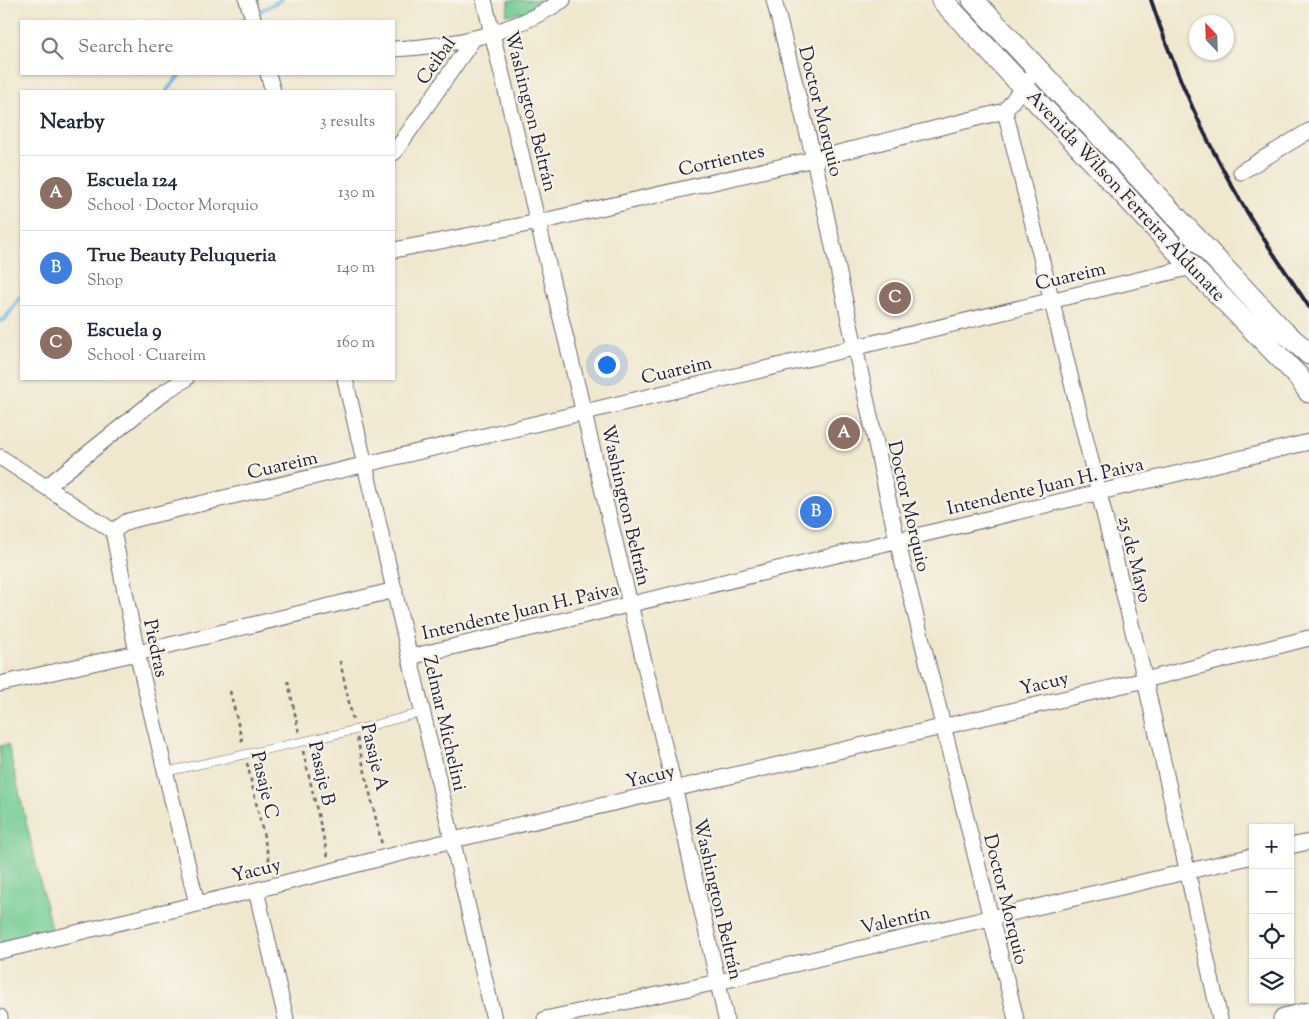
<!DOCTYPE html>
<meta charset="utf-8">
<style>
body{margin:0;font-family:"Sorts Mill Goudy",serif;background:#f2f2f3;color:#1f2937}
.controls{position:absolute;right:15px;bottom:15px;display:grid;overflow:hidden;border-radius:0px;box-shadow:0 1px 4px #0004}
.controls button{width:45px;height:45px;display:grid;place-items:center;padding:0;border:0;border-bottom:1px solid #e0e1e3;background:#fff;color:#1f2937;font:25px sans-serif}
.compass{position:absolute;left:1189px;top:15px;width:45px;height:45px;border-radius:50%;background:#fff;box-shadow:0 1px 4px #0004;rotate:337deg}
.you{position:absolute;left:606px;top:364px;width:18px;height:18px;margin:-12px;border:4px solid #fff;border-radius:50%;background:#1a73e8;box-shadow:0 0 0 8px #1a73e833}
.badge{display:grid;place-items:center;width:32px;height:32px;border-radius:50%;background:#b5179e;color:#fff;font-size:16px;font-weight:700}
.pin{position:absolute;translate:-50% -50%;border:2px solid #fff;box-shadow:0 1px 5px #0006}
.list{margin:0;padding:0;list-style:none}
h2{display:flex;justify-content:space-between;align-items:center;height:65px;margin:0;padding:0 20px;font-size:21px}
h2 small{font-size:16px;font-weight:400;color:#747a83}
.list li{display:grid;grid-template-columns:32px 1fr auto;gap:15px;align-items:center;box-sizing:border-box;height:75px;padding:0 20px;border-top:1px solid #e0e1e3}
.list b{display:block;font-size:19px;white-space:nowrap}
.list p{margin:0;font-size:16px;white-space:nowrap;color:#747a83}
.list em{font-size:16px;font-style:normal;color:#747a83}
.icon{flex:none;width:28px;height:28px;fill:none;stroke:currentColor;stroke-width:2;stroke-linecap:round;stroke-linejoin:round}
.map{position:relative;flex:none;width:1309px;height:1019px;overflow:hidden}
.search{position:absolute;background:#fff;box-shadow:0 1px 4px #0004;left:20px;top:20px;width:375px;height:55px;display:flex;align-items:center;gap:12px;box-sizing:border-box;padding:0 18px;border-radius:0px;color:#747a83;font-size:19px}
.panel{position:absolute;background:#fff;box-shadow:0 1px 4px #0004;left:20px;top:90px;width:375px;height:290px;border-radius:0px}
.map>svg:first-child{display:block}
.green{fill:#72cc93;stroke:#4a7767}
.lines{fill:none;stroke-linecap:round;stroke-linejoin:round}
.stream{stroke:#6eb7e6;stroke-width:4}
.lane-casing{stroke:#6a676e;stroke-width:9}
.street-casing{stroke:#6a676e;stroke-width:17}
.secondary-casing{stroke:#6a676e;stroke-width:23}
.path{stroke:#6a676e;stroke-width:2.5;stroke-dasharray:4 4;stroke-linecap:butt}
.lane{stroke:#fff;stroke-width:8}
.street{stroke:#fff;stroke-width:15}
.secondary{stroke:#fff;stroke-width:21}
.rail{stroke:#22223b;stroke-width:4}
.labels{text-anchor:middle;stroke-width:4.5;stroke-linejoin:round;paint-order:stroke}
.street-label{font-size:19px;fill:#22223b;stroke:#f7f3e8}
</style>
<div class="map">
<svg width="1309" height="1019" viewBox="0 0 1309 1019">
<rect width="100%" height="100%" fill="#f7f3e8"/>
<filter id="ink" filterUnits="userSpaceOnUse"><feTurbulence type="fractalNoise" baseFrequency=".02" numOctaves="2"/><feDisplacementMap in="SourceGraphic" scale="10" xChannelSelector="R" yChannelSelector="G"/><feConvolveMatrix kernelMatrix="1 2 1 2 8 2 1 2 1" color-interpolation-filters="sRGB"/></filter>
<filter id="wash" filterUnits="userSpaceOnUse"><feTurbulence type="fractalNoise" baseFrequency=".0096" numOctaves="4" result="noise"/><feDisplacementMap in="SourceGraphic" scale="20" xChannelSelector="R" yChannelSelector="G"/><feGaussianBlur stdDeviation="1.12" result="paint"/><feColorMatrix in="noise" values="0 0 0 0 0 0 0 0 0 0 0 0 0 0 0 0 0 1.4 0 .05"/><feComposite in="paint" operator="in"/></filter>
<g filter="url(#wash)">
<rect width="100%" height="100%" fill="#f0e7ce"/>
<path class="green" d="M509 0H546L531 11 506 15Z
M8 744 52 932 0 945V746Z"/>
<g class="lines">
<path class="stream" d="M255 14 281 0
M240 21 248 17
M167 91 180 74
M0 321 5 319 21 296"/>
</g>
</g>
<g filter="url(#ink)">
<g class="lines">
<g class="lane-casing">
<path id="lane" d="M165 772 355 730 423 712"/>
</g>
<g class="street-casing">
<path id="street" d="M247 0 254 21
M484 0 675 790 726 1019
M774 0 814 159 897 540 1016 1019
M394 49C454 46 512 34 563 0
M268 74 273 91
M1005 111 1145 680 1220 1019
M394 153 474 38
M1241 172 1309 131
M394 250 539 222 814 159 1005 111 1028 80
M345 379 494 1019
M0 457 113 531 137 653 197 904
M46 487 166 391 186 379
M113 531 128 521 1192 267
M410 657 1309 442
M0 684 137 653 395 590
M1290 846 1309 842
M256 890 286 1019
M0 951 256 890 453 840 1145 680 1309 638
M0 1017V1019
M545 1019 718 982 1253 856"/>
</g>
<g class="secondary-casing">
<path id="secondary" d="M942 0 1192 267 1298 376 1309 392
M973 0 1282 330 1309 354
M1284 1019 1309 1013"/>
</g>
<path class="path" d="M340 661 353 721
M288 681 299 733
M230 691 243 745
M357 738 382 845
M303 751 328 857
M247 763 272 872"/>
<use href="#lane" class="lane"/>
<use href="#street" class="street"/>
<use href="#secondary" class="secondary"/>
<path class="rail" d="M1151 0C1174 70 1205 141 1243 205 1263 240 1287 273 1309 307"/>
</g>
</g>
<g class="labels">
<g class="street-label">
<text transform="translate(435 60) rotate(-55)" y="7">Ceibal</text>
<text transform="translate(532 111) rotate(76)" y="7">Washington Beltrán</text>
<text transform="translate(822 111) rotate(76)" y="7">Doctor Morquio</text>
<text transform="translate(721 159) rotate(-13)" y="7">Corrientes</text>
<text transform="translate(1127 195) rotate(47)" y="7">Avenida Wilson Ferreira Aldunate</text>
<text transform="translate(1070 275) rotate(-13)" y="7">Cuareim</text>
<text transform="translate(676 369) rotate(-13)" y="7">Cuareim</text>
<text transform="translate(282 464) rotate(-13)" y="7">Cuareim</text>
<text transform="translate(1045 485) rotate(-13)" y="7">Intendente Juan H. Paiva</text>
<text transform="translate(627 505) rotate(77)" y="7">Washington Beltrán</text>
<text transform="translate(910 506) rotate(77)" y="7">Doctor Morquio</text>
<text transform="translate(1136 559) rotate(76)" y="7">25 de Mayo</text>
<text transform="translate(520 610) rotate(-13)" y="7">Intendente Juan H. Paiva</text>
<text transform="translate(157 648) rotate(78)" y="7">Piedras</text>
<text transform="translate(1044 682) rotate(-13)" y="7">Yacuy</text>
<text transform="translate(446 723) rotate(77)" y="7">Zelmar Michelini</text>
<text transform="translate(376 757) rotate(77)" y="7">Pasaje A</text>
<text transform="translate(323 773) rotate(77)" y="7">Pasaje B</text>
<text transform="translate(650 775) rotate(-13)" y="7">Yacuy</text>
<text transform="translate(266 785) rotate(77)" y="7">Pasaje C</text>
<text transform="translate(256 869) rotate(-14)" y="7">Yacuy</text>
<text transform="translate(719 899) rotate(77)" y="7">Washington Beltrán</text>
<text transform="translate(1007 899) rotate(76)" y="7">Doctor Morquio</text>
<text transform="translate(895 919) rotate(-13)" y="7">Valentín</text>
</g>
</g>
</svg>
<div class="controls">
<button>+</button>
<button>−</button>
<button><svg class="icon" aria-label="locate" viewBox="0 0 24 24"><circle cx="12" cy="12" r="6"/><path d="M12 2v4M12 18v4M2 12h4M18 12h4"/></svg></button>
<button><svg class="icon" aria-label="layers" viewBox="0 0 24 24"><path d="M12 4l9 5-9 5-9-5zM3 14l9 5 9-5"/></svg></button>
</div>
<svg class="compass" viewBox="-18 -18 36 36"><path d="M0-13l5 13h-10z" fill="#e53935"/><path d="M0 13l5-13h-10z" fill="#747a83"/></svg>
<div class="you"></div>
<div class="pin badge" style="left:844px;top:433px;background:#8d6e63">A</div>
<div class="pin badge" style="left:816px;top:512px;background:#3f7fe0">B</div>
<div class="pin badge" style="left:895px;top:298px;background:#8d6e63">C</div>
<div class="search"><svg class="icon" aria-label="search" viewBox="0 0 24 24"><circle cx="10" cy="10" r="6"/><path d="M15 15l6 6"/></svg>Search here</div>
<section class="panel">
<h2>Nearby<small>3 results</small></h2>
<ul class="list">
<li><span class="badge" style="background:#8d6e63">A</span><div><b>Escuela 124</b><p>School · Doctor Morquio</p></div><em>130 m</em></li>
<li><span class="badge" style="background:#3f7fe0">B</span><div><b>True Beauty Peluqueria</b><p>Shop</p></div><em>140 m</em></li>
<li><span class="badge" style="background:#8d6e63">C</span><div><b>Escuela 9</b><p>School · Cuareim</p></div><em>160 m</em></li>
</ul>
</section>
</div>
